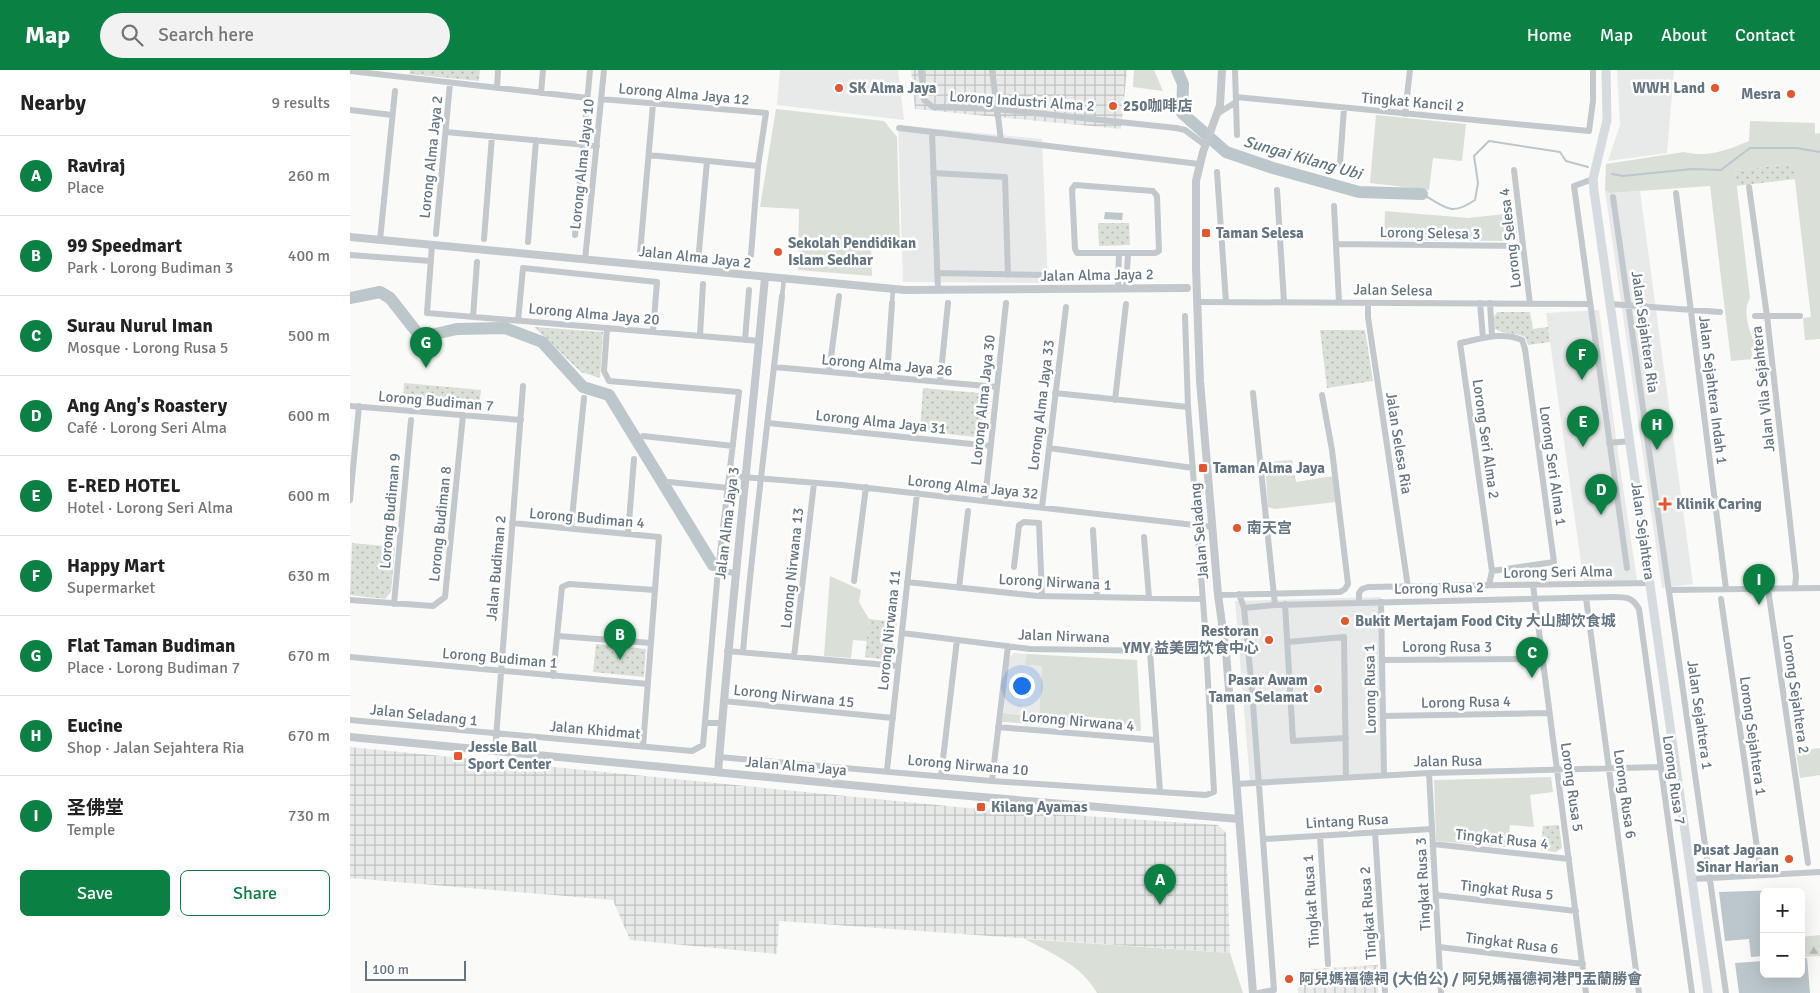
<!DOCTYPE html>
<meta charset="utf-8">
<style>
body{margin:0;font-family:Signika,"Noto Sans SC",sans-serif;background:#f2f2f2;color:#222}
.controls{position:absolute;right:15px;bottom:15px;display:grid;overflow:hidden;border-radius:8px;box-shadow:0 5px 20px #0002}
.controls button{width:45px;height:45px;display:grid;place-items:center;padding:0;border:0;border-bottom:1px solid #e0e0e0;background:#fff;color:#222;font:25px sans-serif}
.scale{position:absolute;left:15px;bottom:12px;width:101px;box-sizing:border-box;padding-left:5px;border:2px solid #657683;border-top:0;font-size:14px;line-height:18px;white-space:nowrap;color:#657683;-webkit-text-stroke:4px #fff;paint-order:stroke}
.you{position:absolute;left:671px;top:615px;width:18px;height:18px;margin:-12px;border:4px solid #fff;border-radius:50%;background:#1a73e8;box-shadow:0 0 0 8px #1a73e833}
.badge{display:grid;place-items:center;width:32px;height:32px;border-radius:50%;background:#0b8043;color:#fff;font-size:16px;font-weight:700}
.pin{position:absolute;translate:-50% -41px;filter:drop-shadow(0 1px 2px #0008)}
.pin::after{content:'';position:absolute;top:26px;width:18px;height:15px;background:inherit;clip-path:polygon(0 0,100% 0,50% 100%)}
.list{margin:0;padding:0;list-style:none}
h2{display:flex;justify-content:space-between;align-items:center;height:65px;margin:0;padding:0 20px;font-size:21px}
h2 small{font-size:16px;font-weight:400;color:#767676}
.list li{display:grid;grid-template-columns:32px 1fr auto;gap:15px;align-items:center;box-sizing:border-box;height:80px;padding:0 20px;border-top:1px solid #e0e0e0}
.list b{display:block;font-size:19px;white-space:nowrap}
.list p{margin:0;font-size:16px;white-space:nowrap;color:#767676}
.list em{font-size:16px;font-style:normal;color:#767676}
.actions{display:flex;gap:10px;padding:15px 20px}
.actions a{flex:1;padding:11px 0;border:1px solid #0b8043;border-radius:8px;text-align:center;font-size:18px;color:#0b8043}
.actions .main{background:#0b8043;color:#fff}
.icon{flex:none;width:28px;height:28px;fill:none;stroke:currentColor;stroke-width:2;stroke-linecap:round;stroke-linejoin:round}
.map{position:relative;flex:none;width:1470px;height:923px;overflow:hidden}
header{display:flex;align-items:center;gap:30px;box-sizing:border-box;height:70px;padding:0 25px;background:#0b8043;color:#fff}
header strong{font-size:24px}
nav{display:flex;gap:28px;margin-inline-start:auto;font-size:18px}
.search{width:350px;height:45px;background:#f2f2f2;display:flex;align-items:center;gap:12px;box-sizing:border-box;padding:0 18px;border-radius:28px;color:#767676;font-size:19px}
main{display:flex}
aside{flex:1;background:#fff}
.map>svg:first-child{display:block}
.built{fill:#e8e9e9}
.industrial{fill:url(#industrial-grid)}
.grass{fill:#dadfd7}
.forest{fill:url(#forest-firs)}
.park{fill:url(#park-dots)}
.water{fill:#bbc7cb}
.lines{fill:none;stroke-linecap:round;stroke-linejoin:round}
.stream{stroke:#bbc7cb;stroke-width:2}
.river{stroke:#bbc7cb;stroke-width:12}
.pedestrian{stroke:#c3c8cc;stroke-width:4.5}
.minor{stroke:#c3c8cc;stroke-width:6}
.tertiary{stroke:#c3c8cc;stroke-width:8}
.secondary{stroke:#d6dbdf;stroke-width:9}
.poi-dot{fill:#e4572e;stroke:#fff;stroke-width:2}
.labels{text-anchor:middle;stroke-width:5;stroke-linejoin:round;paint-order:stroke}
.poi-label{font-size:15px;font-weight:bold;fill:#657683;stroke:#fff;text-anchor:start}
.street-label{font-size:15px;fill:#657683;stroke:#fff}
.water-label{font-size:16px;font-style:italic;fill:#60757c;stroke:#fff}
</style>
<header>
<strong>Map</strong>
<div class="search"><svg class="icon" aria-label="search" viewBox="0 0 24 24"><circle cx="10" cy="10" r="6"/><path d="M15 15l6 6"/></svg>Search here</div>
<nav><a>Home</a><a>Map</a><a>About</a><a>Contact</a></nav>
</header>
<main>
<aside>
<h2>Nearby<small>9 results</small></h2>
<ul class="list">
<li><span class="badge">A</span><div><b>Raviraj</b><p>Place</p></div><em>260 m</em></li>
<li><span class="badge">B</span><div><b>99 Speedmart</b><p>Park · Lorong Budiman 3</p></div><em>400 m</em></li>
<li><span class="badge">C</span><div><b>Surau Nurul Iman</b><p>Mosque · Lorong Rusa 5</p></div><em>500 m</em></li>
<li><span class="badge">D</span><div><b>Ang Ang's Roastery</b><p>Café · Lorong Seri Alma</p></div><em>600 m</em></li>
<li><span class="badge">E</span><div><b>E-RED HOTEL</b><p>Hotel · Lorong Seri Alma</p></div><em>600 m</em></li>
<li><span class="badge">F</span><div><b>Happy Mart</b><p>Supermarket</p></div><em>630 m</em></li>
<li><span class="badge">G</span><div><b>Flat Taman Budiman</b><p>Place · Lorong Budiman 7</p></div><em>670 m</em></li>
<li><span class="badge">H</span><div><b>Eucine</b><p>Shop · Jalan Sejahtera Ria</p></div><em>670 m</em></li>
<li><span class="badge">I</span><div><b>圣佛堂</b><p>Temple</p></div><em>730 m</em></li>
</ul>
<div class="actions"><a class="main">Save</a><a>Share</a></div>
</aside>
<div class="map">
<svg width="1470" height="923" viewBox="0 0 1470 923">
<defs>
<pattern id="industrial-grid" width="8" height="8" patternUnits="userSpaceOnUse" patternTransform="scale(1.25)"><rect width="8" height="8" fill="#e8e9e9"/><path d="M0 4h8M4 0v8" fill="none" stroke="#c0c1c2"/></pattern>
<pattern id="forest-firs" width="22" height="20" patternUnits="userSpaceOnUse" patternTransform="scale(1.25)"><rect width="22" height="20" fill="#dadfd7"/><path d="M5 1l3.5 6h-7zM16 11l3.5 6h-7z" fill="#b4b9b4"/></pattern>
<pattern id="park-dots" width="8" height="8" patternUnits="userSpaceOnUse" patternTransform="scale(1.25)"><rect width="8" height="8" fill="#dadfd7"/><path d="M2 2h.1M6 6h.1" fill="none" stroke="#b4b9b4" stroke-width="1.8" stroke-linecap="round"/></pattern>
</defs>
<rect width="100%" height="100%" fill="#fafaf8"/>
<path class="built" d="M430 0H548L554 50 427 35Z
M1267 0H1324L1317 83 1258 91 1270 55Z
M548 55 692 69 698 213 553 212Z
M1255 120 1260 123 1290 121 1343 514 1312 518Z
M1249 240 1268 383 1287 510 1234 511 1233 507 1196 243Z
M1031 527 1034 705 900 712 885 531Z
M664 583 676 584 675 595 692 596 689 647 654 643 657 590Z"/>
<path class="industrial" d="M561 0H777L771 59 565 39Z
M0 677 618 738 868 755 876 763 880 883 429 851 427 884 280 870 263 830 0 808Z
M1028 895V923H948L947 900Z"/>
<path class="grass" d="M784 0H804L813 21 783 17Z
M426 39 534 51 547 67 550 175H521L522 206 448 200 449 139 410 137Z
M1026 45 1116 54 1112 91 1083 88 1079 120 1020 113Z
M1400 51 1465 53V64L1470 63V269L1455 270 1453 248 1461 247 1443 94 1385 100 1400 228C1391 243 1401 263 1406 278H1401L1403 289 1381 291 1360 116 1260 123 1255 120 1256 94 1334 82C1358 88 1377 80 1399 71Z
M1035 141 1118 148 1164 143 1168 171 1034 170Z
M942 390 946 412 983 406 986 432 925 439 918 437 915 392Z
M480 506 511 520 509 532 519 549 517 571 503 570 501 588 474 586Z
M676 584 787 590 791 661 652 652 653 643 689 647 692 596 675 595Z
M1470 678V705L1450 708 1446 681Z
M1201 707 1203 722 1180 725 1184 757 1160 755 1158 777 1086 771 1084 710Z
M675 869 880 883 893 923H747C731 895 703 884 675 869Z"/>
<path class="forest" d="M1470 865V886L1451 887V867Z"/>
<path class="park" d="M60 0H130L129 11 59 4Z
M1443 94 1446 109 1386 116 1385 100Z
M748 153H779L780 175 749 176Z
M1147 242H1180L1183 259 1198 257 1200 272 1178 275 1175 267C1165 262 1154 265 1145 259L1143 249Z
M184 257 253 262 250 308 231 302Z
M970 260H1015L1023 311 977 318Z
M54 313 131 320 129 337 53 330Z
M573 318 640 324 635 368 570 361Z
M2 473 45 477 41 522 35 529 0 525Z
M519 549 547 552 543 586 538 590 515 587Z
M246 574 296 579 294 607 243 602Z
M1209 755 1212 778 1206 782 1191 780 1193 756Z"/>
<path class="water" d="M755 142 773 143 772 150 754 149Z
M1430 820 1414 822V886L1401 887 1399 869 1375 871 1369 822Z
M1451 888H1457L1460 923H1389L1385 893 1414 891V904H1451Z"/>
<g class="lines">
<path class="stream" d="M1262 104 1273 106 1342 99 1371 100 1400 78H1446L1470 82
M1072 124C1096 137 1100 147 1125 130L1128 113 1124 86 1139 71 1210 82 1216 91 1238 97"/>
<path class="river" d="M827 0 833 14 832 43 876 82 923 98 1009 122 1072 124
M0 228 30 222 40 228 69 265 76 266 107 259 155 258 192 272 233 317 259 325 363 495"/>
<path class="pedestrian" d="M432 226 434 209
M542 233 543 219"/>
<path class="minor" d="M571 0 574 30 583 37 647 39 826 58 835 60 855 75
M642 0 651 70
M885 0 887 65
M0 1 238 28
M147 18 148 0
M191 23 193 0
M886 27 1239 61 1243 31V0
M251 29 416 43 408 96 401 185
M0 40 42 45
M867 44 886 32
M1055 44 1060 0
M549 58 849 94
M96 62 247 76
M582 62 588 220
M299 85 408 96
M990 94 994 38
M1164 100 1180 234
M867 102 876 232
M583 103 655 107 658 205
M1243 109 1224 116 1277 498
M725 115 803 121 807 126 809 181 805 183H727L725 179 722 119Z
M1399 117 1417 246 1446 506 1445 518
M927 120 934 232
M1326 123 1376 519
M1263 127 1376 923
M984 136 989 232
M86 164 100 13
M225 165 240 0
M134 169 142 66
M30 170 45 21
M178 172 186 70
M986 174 1173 176
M82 175 77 243 410 271
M349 181 357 91
M290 183 303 34
M0 185 81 191
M235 190 254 0
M587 203 694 205
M768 218 769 183
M776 218 778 183
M847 232 1239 234
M1018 233V247L1058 517
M1130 233 1133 268
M1140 233 1142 266
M1260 234 1370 242
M1405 246H1450
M123 247 127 192
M168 251 173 198 307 212 303 262
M350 266 353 214
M395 270 399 220
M424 297 647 317
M479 302 489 226
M537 307 542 233
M590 312 598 233
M705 323 838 337
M903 323 925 535
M765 330 776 234
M0 336 171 350
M418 353 641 376
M293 366 383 376
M1259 373 1280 371
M699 378 843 398
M380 406 492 415 862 457
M319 412 379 418
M0 430 9 336
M635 430 656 233
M692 437 716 237
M162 453 309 467 293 677
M221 458 234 328
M743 460 747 527
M278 464 284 389
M794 467 799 528
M664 497 669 455 674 452 689 453 692 526
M368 500 384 503
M504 511 516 417
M557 512 688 526 852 529
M1139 515 1142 501 1110 273C1130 269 1153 261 1172 270L1175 279 1204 492 1142 501
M1183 515 1236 923
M609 518 618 441
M1418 519 1458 793
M1319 520 1470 518
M889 524 894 538 902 620 924 920 908 923
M868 525 990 522 995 519 998 514 982 380 972 325
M1236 528 1289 923
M1371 529 1411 805
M0 530 83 536 95 527 113 345
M1031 532 1034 705
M1009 533V523L1012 519 1018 517 1300 513
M44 534 61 350
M935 534 943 671 996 668
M894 538 925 535 1261 527C1274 527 1282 526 1289 539L1342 923
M552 563 680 579 876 582
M208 566 301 573
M938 572 994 567 996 707
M377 581 548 596
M800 581 810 722
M393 582C403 463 419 345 432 226
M0 587 298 614
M444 587 464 413
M1032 590 1192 589
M203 606 212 517 219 514 305 520
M373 631 543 648
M1033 646 1199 643
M0 650 342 681 353 675 368 500 389 322 259 311 254 301 257 258
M355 653H371
M648 657 806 670
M145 681 173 316
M369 687 642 711 856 725 864 722 855 557 838 337 835 246
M537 700 567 423
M1079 703 1091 923
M591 706 607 570
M642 711 658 576
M887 714 1079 703 1310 697
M1025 762 1035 921
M970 766 978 894
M914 769 1082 759
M1083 774 1219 789
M1342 809 1470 802
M1086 825 1226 841
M1089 877 1233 894"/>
<path class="tertiary" d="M872 0 870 35 853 82 846 111V198L850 311 868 525 876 582 903 923
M0 167 555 220 837 218
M0 667 573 722 889 749
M368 702C381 537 400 373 415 207"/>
<path class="secondary" d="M1256 0 1257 50 1243 109 1244 121 1358 923"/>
</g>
<g class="poi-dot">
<circle cx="489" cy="18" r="5"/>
<circle cx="1365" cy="18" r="5"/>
<circle cx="1441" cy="24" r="5"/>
<circle cx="763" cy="36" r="5"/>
<rect x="851" y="158" width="10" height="10" rx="2.5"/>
<circle cx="428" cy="182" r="5"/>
<rect x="848" y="393" width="10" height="10" rx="2.5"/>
<path d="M1312.5 426.5h5v5h5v5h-5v5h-5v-5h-5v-5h5z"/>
<circle cx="887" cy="458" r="5"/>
<circle cx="995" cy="551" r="5"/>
<circle cx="919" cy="570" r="5"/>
<circle cx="968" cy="619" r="5"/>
<rect x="103" y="681" width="10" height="10" rx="2.5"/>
<rect x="626" y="732" width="10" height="10" rx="2.5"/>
<circle cx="1439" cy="789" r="5"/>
<circle cx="939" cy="909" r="5"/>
</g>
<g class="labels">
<g class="poi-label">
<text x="499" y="23">SK Alma Jaya</text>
<text x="1355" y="23" text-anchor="end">WWH Land</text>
<text x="1431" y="29" text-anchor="end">Mesra</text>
<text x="773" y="41">250咖啡店</text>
<text x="866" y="168">Taman Selesa</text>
<text x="438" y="178">Sekolah Pendidikan<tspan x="438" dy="17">Islam Sedhar</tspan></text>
<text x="863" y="403">Taman Alma Jaya</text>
<text x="1326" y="439">Klinik Caring</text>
<text x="897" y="463">南天宫</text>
<text x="1005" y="556">Bukit Mertajam Food City 大山脚饮食城</text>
<text x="909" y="566" text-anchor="end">Restoran<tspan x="909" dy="17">YMY 益美园饮食中心</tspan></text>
<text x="958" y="615" text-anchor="end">Pasar Awam<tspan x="958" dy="17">Taman Selamat</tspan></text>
<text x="118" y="682">Jessle Ball<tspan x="118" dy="17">Sport Center</tspan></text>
<text x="641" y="742">Kilang Ayamas</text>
<text x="1429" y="785" text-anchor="end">Pusat Jagaan<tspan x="1429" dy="17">Sinar Harian</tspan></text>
<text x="949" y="914">阿兒媽福德祠 (大伯公) / 阿兒媽福德祠港門盂蘭勝會</text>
</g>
<g class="street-label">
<text transform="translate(334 24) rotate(5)" y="5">Lorong Alma Jaya 12</text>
<text transform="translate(672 31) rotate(4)" y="5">Lorong Industri Alma 2</text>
<text transform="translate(1063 32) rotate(5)" y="5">Tingkat Kancil 2</text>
<text transform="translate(81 87) rotate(-84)" y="5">Lorong Alma Jaya 2</text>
<text transform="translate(232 94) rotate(-84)" y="5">Lorong Alma Jaya 10</text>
<text transform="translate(1080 163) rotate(1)" y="5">Lorong Selesa 3</text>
<text transform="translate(1160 168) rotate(-97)" y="5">Lorong Selesa 4</text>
<text transform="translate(345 187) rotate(6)" y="5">Jalan Alma Jaya 2</text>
<text transform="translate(747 205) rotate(-1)" y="5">Jalan Alma Jaya 2</text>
<text transform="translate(1043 220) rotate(1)" y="5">Jalan Selesa</text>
<text transform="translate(244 244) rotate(5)" y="5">Lorong Alma Jaya 20</text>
<text transform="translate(1295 262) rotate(82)" y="5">Jalan Sejahtera Ria</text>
<text transform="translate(537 295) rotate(5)" y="5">Lorong Alma Jaya 26</text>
<text transform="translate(1413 319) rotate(-96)" y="5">Jalan Vila Sejahtera</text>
<text transform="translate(1363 320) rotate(83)" y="5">Jalan Sejahtera Indah 1</text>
<text transform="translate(633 330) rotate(-84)" y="5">Lorong Alma Jaya 30</text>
<text transform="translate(86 331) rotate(5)" y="5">Lorong Budiman 7</text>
<text transform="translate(691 335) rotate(-83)" y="5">Lorong Alma Jaya 33</text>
<text transform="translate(531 352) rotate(6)" y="5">Lorong Alma Jaya 31</text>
<text transform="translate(1136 369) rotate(82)" y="5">Lorong Seri Alma 2</text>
<text transform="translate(1049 373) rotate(81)" y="5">Jalan Selesa Ria</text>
<text transform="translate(1203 396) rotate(82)" y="5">Lorong Seri Alma 1</text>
<text transform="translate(623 417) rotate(6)" y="5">Lorong Alma Jaya 32</text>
<text transform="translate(40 441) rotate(-85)" y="5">Lorong Budiman 9</text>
<text transform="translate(237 448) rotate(5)" y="5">Lorong Budiman 4</text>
<text transform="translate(377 453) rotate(-83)" y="5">Jalan Alma Jaya 3</text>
<text transform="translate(90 454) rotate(-84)" y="5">Lorong Budiman 8</text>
<text transform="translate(849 461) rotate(-95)" y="5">Jalan Seladang</text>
<text transform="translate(1293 461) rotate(82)" y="5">Jalan Sejahtera</text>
<text transform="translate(146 498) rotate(-85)" y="5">Jalan Budiman 2</text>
<text transform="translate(442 498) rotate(-84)" y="5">Lorong Nirwana 13</text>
<text transform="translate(1208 502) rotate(-1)" y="5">Lorong Seri Alma</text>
<text transform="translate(705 512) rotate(3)" y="5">Lorong Nirwana 1</text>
<text transform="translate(1089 518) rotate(-1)" y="5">Lorong Rusa 2</text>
<text transform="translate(539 560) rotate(-84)" y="5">Lorong Nirwana 11</text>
<text transform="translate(714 566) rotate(2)" y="5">Jalan Nirwana</text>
<text x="1097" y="582">Lorong Rusa 3</text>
<text transform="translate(150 588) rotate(5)" y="5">Lorong Budiman 1</text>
<text transform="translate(1020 619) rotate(-91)" y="5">Lorong Rusa 1</text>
<text transform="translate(1446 624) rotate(82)" y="5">Lorong Sejahtera 2</text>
<text transform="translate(444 626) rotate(6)" y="5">Lorong Nirwana 15</text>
<text transform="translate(1116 632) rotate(-1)" y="5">Lorong Rusa 4</text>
<text transform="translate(74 645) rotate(6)" y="5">Jalan Seladang 1</text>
<text transform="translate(1350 645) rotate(82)" y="5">Jalan Sejahtera 1</text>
<text transform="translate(728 651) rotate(5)" y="5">Lorong Nirwana 4</text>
<text transform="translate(245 660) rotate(5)" y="5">Jalan Khidmat</text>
<text transform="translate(1403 666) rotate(82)" y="5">Lorong Sejahtera 1</text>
<text transform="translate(1098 691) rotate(-1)" y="5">Jalan Rusa</text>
<text transform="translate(618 695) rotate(5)" y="5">Lorong Nirwana 10</text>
<text transform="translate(446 696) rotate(5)" y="5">Jalan Alma Jaya</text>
<text transform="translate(1324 710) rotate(82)" y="5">Lorong Rusa 7</text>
<text transform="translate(1222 717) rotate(82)" y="5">Lorong Rusa 5</text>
<text transform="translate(1275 724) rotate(82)" y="5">Lorong Rusa 6</text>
<text transform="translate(997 751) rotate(-3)" y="5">Lintang Rusa</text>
<text transform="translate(1152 769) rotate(6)" y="5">Tingkat Rusa 4</text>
<text transform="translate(1073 814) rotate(-93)" y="5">Tingkat Rusa 3</text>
<text transform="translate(1157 820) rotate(6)" y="5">Tingkat Rusa 5</text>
<text transform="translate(961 831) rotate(-94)" y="5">Tingkat Rusa 1</text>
<text transform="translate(1018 843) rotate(-94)" y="5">Tingkat Rusa 2</text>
<text transform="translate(1162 873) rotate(7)" y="5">Tingkat Rusa 6</text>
</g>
<g class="water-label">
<text transform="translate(953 87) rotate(16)" y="6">Sungai Kilang Ubi</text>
</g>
</g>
</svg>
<div class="controls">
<button>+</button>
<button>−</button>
</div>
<div class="scale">100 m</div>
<div class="you"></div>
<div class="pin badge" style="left:810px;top:835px">A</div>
<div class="pin badge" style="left:270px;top:590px">B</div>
<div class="pin badge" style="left:1182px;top:608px">C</div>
<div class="pin badge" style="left:1251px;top:445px">D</div>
<div class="pin badge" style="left:1233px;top:377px">E</div>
<div class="pin badge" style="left:1232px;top:310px">F</div>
<div class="pin badge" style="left:76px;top:298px">G</div>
<div class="pin badge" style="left:1307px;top:380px">H</div>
<div class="pin badge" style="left:1409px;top:535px">I</div>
</div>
</main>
